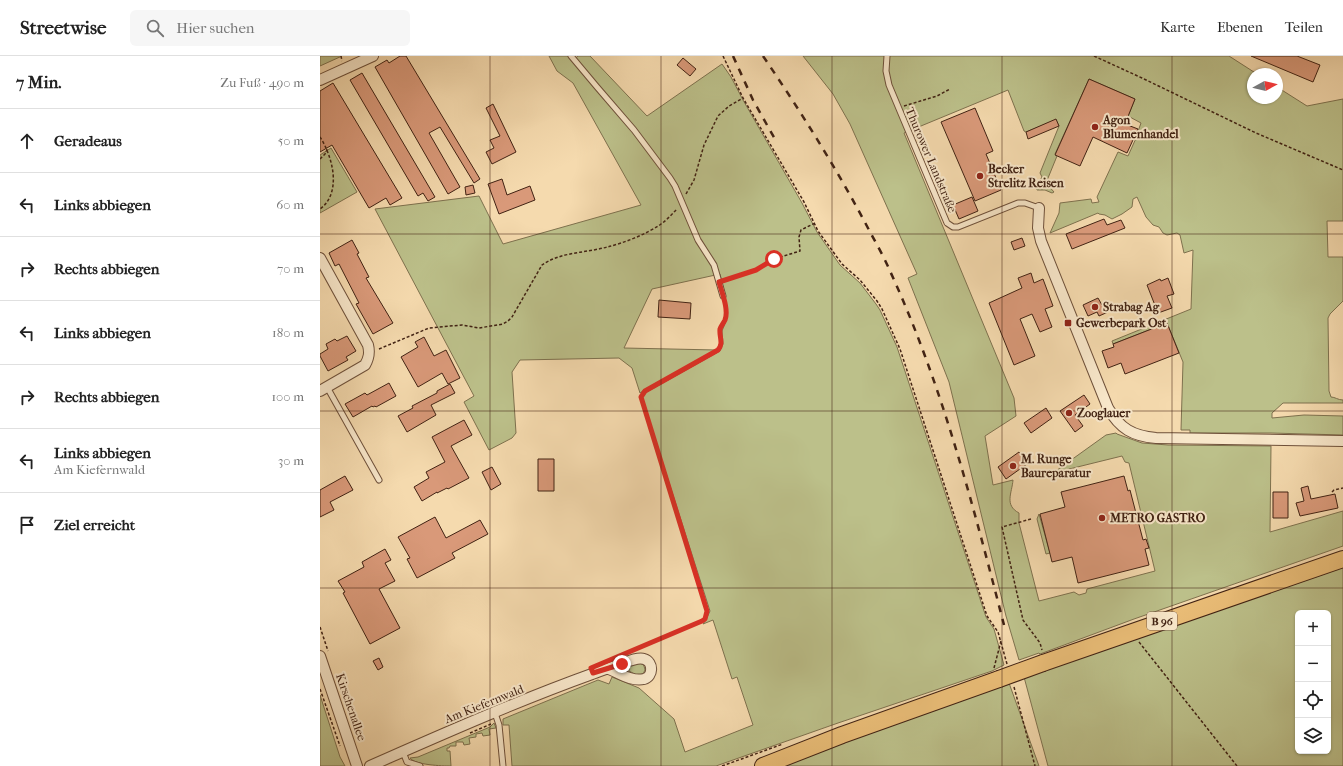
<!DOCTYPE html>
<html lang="de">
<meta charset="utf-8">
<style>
body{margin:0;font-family:"IM FELL French Canon",serif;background:#f6f6f6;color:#222}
.controls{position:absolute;right:12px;bottom:12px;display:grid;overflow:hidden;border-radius:6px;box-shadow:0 1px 3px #0004}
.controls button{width:36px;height:36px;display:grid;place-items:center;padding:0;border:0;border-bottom:1px solid #e0e0e0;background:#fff;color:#222;font:20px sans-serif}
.compass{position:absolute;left:927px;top:12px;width:36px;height:36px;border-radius:50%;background:#fff;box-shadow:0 1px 3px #0004;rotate:82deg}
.stop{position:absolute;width:12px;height:12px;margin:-9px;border:3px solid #d93025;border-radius:50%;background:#fff}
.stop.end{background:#d93025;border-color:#fff;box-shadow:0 1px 4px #0008}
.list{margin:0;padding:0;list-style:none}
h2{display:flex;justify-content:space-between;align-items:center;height:52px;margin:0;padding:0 16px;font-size:17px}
h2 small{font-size:13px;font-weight:400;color:#767676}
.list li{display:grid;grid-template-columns:26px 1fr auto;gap:12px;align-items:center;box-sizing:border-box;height:64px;padding:0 16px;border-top:1px solid #e0e0e0}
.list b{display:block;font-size:15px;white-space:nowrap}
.list p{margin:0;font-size:13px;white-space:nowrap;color:#767676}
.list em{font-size:13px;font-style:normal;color:#767676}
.icon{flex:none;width:22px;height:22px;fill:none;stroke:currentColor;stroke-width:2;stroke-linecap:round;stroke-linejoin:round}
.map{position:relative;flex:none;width:1023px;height:710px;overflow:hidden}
header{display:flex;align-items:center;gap:24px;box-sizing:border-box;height:56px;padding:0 20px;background:#fff;border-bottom:1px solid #e0e0e0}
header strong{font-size:19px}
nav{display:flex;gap:22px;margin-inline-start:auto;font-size:14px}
.search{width:280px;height:36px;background:#f6f6f6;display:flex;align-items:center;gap:10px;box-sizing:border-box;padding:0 14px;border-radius:6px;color:#767676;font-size:15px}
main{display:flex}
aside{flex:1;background:#fff}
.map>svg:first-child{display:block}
.green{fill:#bcc08a;stroke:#7e714e;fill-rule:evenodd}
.building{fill:#d99979;stroke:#412213}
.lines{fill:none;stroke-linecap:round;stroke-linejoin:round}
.service-casing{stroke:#6e503a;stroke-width:7}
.minor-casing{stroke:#6e503a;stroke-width:12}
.primary-casing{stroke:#412213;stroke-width:18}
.path{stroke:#412213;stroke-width:1.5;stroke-dasharray:3 2;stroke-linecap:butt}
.service{stroke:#f8e7ca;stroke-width:5}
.minor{stroke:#f8e7ca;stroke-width:10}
.primary{stroke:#eabd77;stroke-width:16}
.rail{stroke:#412213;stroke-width:2.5;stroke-dasharray:7 7;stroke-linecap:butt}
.primary-bridge-casing{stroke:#412213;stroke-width:18;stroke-linecap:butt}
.primary-bridge{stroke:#eabd77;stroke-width:16}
.route{stroke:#d93025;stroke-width:5}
.grid{fill:none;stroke:#412213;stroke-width:1;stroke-opacity:0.55}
.poi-dot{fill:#8f2418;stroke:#f8e7ca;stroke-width:1.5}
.labels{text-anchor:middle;stroke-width:4;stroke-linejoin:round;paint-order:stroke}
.shield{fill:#f8e7ca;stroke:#785d4a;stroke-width:1}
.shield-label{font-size:11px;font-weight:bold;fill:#412213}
.poi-label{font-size:12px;font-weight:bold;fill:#412213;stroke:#f8e7ca;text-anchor:start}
.street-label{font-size:12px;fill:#412213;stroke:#f8e7ca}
</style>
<header>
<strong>Streetwise</strong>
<div class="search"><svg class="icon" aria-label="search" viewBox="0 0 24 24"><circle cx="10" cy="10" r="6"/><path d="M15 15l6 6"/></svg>Hier suchen</div>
<nav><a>Karte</a><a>Ebenen</a><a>Teilen</a></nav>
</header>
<main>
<aside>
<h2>7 Min.<small>Zu Fuß · 490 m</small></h2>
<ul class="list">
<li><svg class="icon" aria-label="ahead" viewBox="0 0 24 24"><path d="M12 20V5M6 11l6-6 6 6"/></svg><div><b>Geradeaus</b></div><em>50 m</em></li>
<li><svg class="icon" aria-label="left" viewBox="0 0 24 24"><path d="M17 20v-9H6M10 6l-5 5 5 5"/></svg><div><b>Links abbiegen</b></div><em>60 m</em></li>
<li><svg class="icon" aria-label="right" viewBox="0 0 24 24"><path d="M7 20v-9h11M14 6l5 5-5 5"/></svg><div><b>Rechts abbiegen</b></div><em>70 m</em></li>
<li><svg class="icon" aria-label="left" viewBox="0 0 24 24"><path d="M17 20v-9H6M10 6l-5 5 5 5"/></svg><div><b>Links abbiegen</b></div><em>180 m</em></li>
<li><svg class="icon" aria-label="right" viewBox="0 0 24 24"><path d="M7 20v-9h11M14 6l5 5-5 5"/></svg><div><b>Rechts abbiegen</b></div><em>100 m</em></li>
<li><svg class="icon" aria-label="left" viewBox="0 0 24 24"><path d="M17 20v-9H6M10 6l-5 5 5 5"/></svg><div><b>Links abbiegen</b><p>Am Kiefernwald</p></div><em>30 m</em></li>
<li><svg class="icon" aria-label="arrive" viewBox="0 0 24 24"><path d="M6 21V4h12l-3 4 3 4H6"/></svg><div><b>Ziel erreicht</b></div></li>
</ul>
</aside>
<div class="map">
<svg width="1023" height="710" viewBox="0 0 1023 710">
<rect width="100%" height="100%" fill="#f5daae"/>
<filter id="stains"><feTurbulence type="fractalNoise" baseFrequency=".005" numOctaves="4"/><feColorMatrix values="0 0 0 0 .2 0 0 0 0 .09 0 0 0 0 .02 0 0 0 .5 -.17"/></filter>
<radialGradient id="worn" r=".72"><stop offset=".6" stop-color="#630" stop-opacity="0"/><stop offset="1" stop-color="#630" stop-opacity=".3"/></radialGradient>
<path class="green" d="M0 0H22L0 10Z
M229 0H248L252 5 258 0H270L327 60 402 8 411 21 423 44 482 147 497 176 520 209 540 227 556 248 560 254 577 291 666 561 674 573 684 609 672 615 518 667 396 710H192L189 669H183V663L278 624 289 628 292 621 319 632 354 663 365 696 433 669 417 621 412 623 393 564 383 568 386 564 390 555 322 342 325 337 400 295 403 288 402 275 406 265 407 258 405 239 400 218 332 233 304 292 397 294 324 334 320 337 312 312 299 302 200 304 192 316 196 377 192 382 169 394 144 346 154 340 55 153 159 140 183 188 321 149 253 27 237 15Z
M483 0H909L937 18H933V42H957V31L987 50 1023 43V165H1007L1008 201H1023V245L1010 258 1008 262 1009 335 1011 341C1015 341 1018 344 1023 344V347H963L952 357V362L984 359 1023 360V379L951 377H870V374H861L863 306 847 267 793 288 792 285 871 253 873 194 864 197 860 179 857 177 847 179 843 177 839 171 833 169 826 161 817 141 813 143 812 151 802 158 792 163 785 159 779 158 778 157 730 177 739 157 740 147 771 143 772 147 779 146 777 141 798 96 808 100 817 80V78L821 67 808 60 815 43 769 23 735 98 737 100 726 127 734 136 732 137 725 134H717L715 126 720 124 722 121 720 117 739 70 736 64 706 76 704 75 688 34 584 77 694 342 696 360 665 380 673 429 693 424C692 437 684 449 699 457V467L719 545 754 536 759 539 766 537 767 533 835 515 809 407 805 406 802 400 733 417 786 379 796 377 797 378 822 387 848 389 951 390 950 476 1023 455V490L814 563 720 598 719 597 699 604 686 560 629 326 588 222 597 218 530 68 513 38Z
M11 92 37 136 0 157V99Z
M719 458 730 497 726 498 717 463Z
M1023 511V710H728L704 621 934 539 996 521ZM978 557H1008V695H978Z
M316 607C322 607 324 608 325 614L323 618 317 619 309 615V610Z
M689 627 719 710H457Z
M0 639 20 701 25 710H0Z
M174 667 176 672 169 673 170 679 163 680 162 677 156 678V681L149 682 150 688 144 689 143 686H136V690H130L129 692H127V695H130L131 710C122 710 95 709 90 702L98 701 170 671Z"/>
<path class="building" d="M80 0H86L160 123 154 127 120 71 109 77 140 131 128 138 55 11 67 4 69 7Z
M931 0H977L1000 9 993 26Z
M363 2 376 13 370 20 357 9Z
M42 17 115 141 108 145 103 137 98 140 30 24Z
M769 23 815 43 805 68 818 73 807 97 773 81 760 110 735 99Z
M13 27 82 142 70 149 66 142 49 152 12 89 0 96V35Z
M173 48 196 96 172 108 166 96 174 92 170 84 180 80 166 52Z
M655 52 673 95 666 98 681 134 655 145 621 66Z
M736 63 739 70 708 83 706 76Z
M182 123 187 139 210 130 215 144 179 158 168 128Z
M153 129 155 137 146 139 145 131Z
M652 141 658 155 639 163 633 149Z
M784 163 787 169 801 164 805 172 752 193 746 178Z
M702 182 705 190 694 194 691 186Z
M32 184 39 197 37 198 49 221 46 222 73 267 53 278 36 248 39 247 19 208 15 210 9 197Z
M711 217 714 227 723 223 733 250 725 253 732 271 720 276 712 258 700 263 715 300 694 309 669 247 702 232 698 222Z
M848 222 854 238 847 240 852 252 838 257 827 229 840 223 841 225Z
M778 242 782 249 784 248 788 256 779 260 777 256 768 260 763 249Z
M339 244 371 247 370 263 338 261Z
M847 267 859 297 805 318 801 307 788 312 782 295 794 291 793 288Z
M27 280 36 295 26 301 28 304 8 315 0 300V298L8 293 6 288 15 283 17 285Z
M104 281 114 300 126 294 140 322 128 328 122 317 98 331 81 301 98 291 95 286Z
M69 327 76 340 56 351 55 350 53 351 52 350 33 361 25 348 45 337 47 339Z
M130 328 135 337 111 349 116 359 87 376 78 360 93 352 92 350 117 337V335Z
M764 339 770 348 755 359 763 370 755 376 740 355Z
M726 352 732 362 711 377 704 367Z
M144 364 152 379 131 390 149 422 128 433 127 432 117 437V436L102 445 94 431 109 422 106 416 125 406 112 381Z
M699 396 707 408 686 423 678 411Z
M218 403H234V435H218Z
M172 411 181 428 171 434 162 416Z
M25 420 33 434 10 446 14 454 0 461V434Z
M804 420 808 435 810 434 823 484 826 483 829 492 825 493 829 509 758 527 752 501 732 506 720 458 745 451 741 436Z
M988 430 991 443 1015 438 1018 452 980 460 976 447 984 445 981 432Z
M953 436H968V462H953Z
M115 461 126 482 160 464 168 478 132 497 135 502 97 522 87 503 90 502 78 481Z
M65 493 71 504 65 507 75 525 59 533 80 572 50 588 23 537 25 536 18 525 44 511 42 506Z
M59 602 63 611 58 614 53 605Z"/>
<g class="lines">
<g class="service-casing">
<path id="service" d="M251 0 277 31 314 74 350 122 355 130 378 184 394 209 403 240
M567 0 566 15 569 29 627 167 633 171H638L698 147H705L719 152
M7 331 59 424
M175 657 179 669 183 710
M83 696 87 706 100 710"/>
</g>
<g class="minor-casing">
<path id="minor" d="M0 24 53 0
M719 152 718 172 721 185 788 352C800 373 813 380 836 382L1023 385
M0 202 48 289C50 297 49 302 45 309L0 335
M0 600 37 710
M50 710C123 678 197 645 272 618 282 614 293 611 304 607 309 605 318 601 324 603 334 606 333 621 324 623 312 626 299 617 289 613"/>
</g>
<g class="primary-casing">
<path id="primary" d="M723 607 1023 503
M443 710 522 679 679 623"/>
</g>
<path class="path" d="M21 0 22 5
M403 0 423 42 484 146 498 175 522 208 540 224 557 245 562 253 580 293 667 560 678 576 687 608
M774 0 822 22 936 77 1023 114
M584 50 617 40 630 33
M0 81C13 101 22 137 0 153
M0 103 6 97 7 93
M366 138 374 124 384 89 398 60 409 50 423 42
M405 225 436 214 454 203 480 195 479 181 481 174 495 167
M59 293 109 272 142 269 159 272 183 268 188 265 192 261 222 209C240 196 266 197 287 191 304 187 327 178 341 168 347 164 352 158 357 153
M1012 436 1014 434 1023 432
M711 463 682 471 703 564 720 587 722 594
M0 571 8 595
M819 586 917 710
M314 593 382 565 385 563 387 555 321 341 325 335 398 294 401 288V271L405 264V252L404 246
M674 612 681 585
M694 631 715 710
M0 633 20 690
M150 677 171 668
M402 710 463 688"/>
<use href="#service" class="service"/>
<use href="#minor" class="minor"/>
<use href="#primary" class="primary"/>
<path class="rail" d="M413 0 433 44 456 85
M443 0C481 56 517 113 549 174 556 187 564 201 570 215 622 328 653 449 684 569"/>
<g class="primary-bridge-casing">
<path id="primary-bridge" d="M679 623 723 607"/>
</g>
<use href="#primary-bridge" class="primary-bridge"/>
</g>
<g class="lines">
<path class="route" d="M302 608 273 617 271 612 382 565 385 563 387 555 321 341 325 335 398 294C404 287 399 281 400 273 401 270 403 268 405 264 409 254 402 237 399 226L436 214 454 203"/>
</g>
<path class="grid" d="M170 0V710M341 0V710M512 0V710M682 0V710M852 0V710M0 178H1023M0 355H1023M0 532H1023"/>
<g class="poi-dot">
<circle cx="775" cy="71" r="4"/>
<circle cx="660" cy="120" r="4"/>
<circle cx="775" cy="251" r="4"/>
<rect x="744" y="263" width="8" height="8" rx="2"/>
<circle cx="749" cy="357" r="4"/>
<circle cx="693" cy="410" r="4"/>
<circle cx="782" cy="462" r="4"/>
</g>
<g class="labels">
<rect class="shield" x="827" y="556" width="30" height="18" rx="3"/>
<g class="shield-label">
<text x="842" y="569">B 96</text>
</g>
<g class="poi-label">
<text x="783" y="68">Agon<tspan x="783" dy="14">Blumenhandel</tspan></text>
<text x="668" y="117">Becker<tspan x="668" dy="14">Strelitz Reisen</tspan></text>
<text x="783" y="255">Strabag Ag</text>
<text x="756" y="271">Gewerbepark Ost</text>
<text x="757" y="361">Zooglauer</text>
<text x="701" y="407">M. Runge<tspan x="701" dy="14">Baureparatur</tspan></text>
<text x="790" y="466">METRO GASTRO</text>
</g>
<g class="street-label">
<text transform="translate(611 104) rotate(67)" y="4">Thurower Landstraße</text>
<text transform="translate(164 648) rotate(-22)" y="4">Am Kiefernwald</text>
<text transform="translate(31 651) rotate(71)" y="4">Kirschenallee</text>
</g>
</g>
<rect width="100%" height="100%" filter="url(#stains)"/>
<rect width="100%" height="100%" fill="url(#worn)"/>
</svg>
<div class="controls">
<button>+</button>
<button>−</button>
<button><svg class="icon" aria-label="locate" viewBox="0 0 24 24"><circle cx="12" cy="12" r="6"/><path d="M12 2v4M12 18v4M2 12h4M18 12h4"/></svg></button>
<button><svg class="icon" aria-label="layers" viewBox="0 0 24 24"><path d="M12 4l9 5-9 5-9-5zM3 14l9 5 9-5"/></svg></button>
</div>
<svg class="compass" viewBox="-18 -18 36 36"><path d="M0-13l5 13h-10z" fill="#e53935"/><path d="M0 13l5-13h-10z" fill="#767676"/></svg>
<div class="stop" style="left:454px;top:203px"></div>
<div class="stop end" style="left:302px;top:608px"></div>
</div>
</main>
